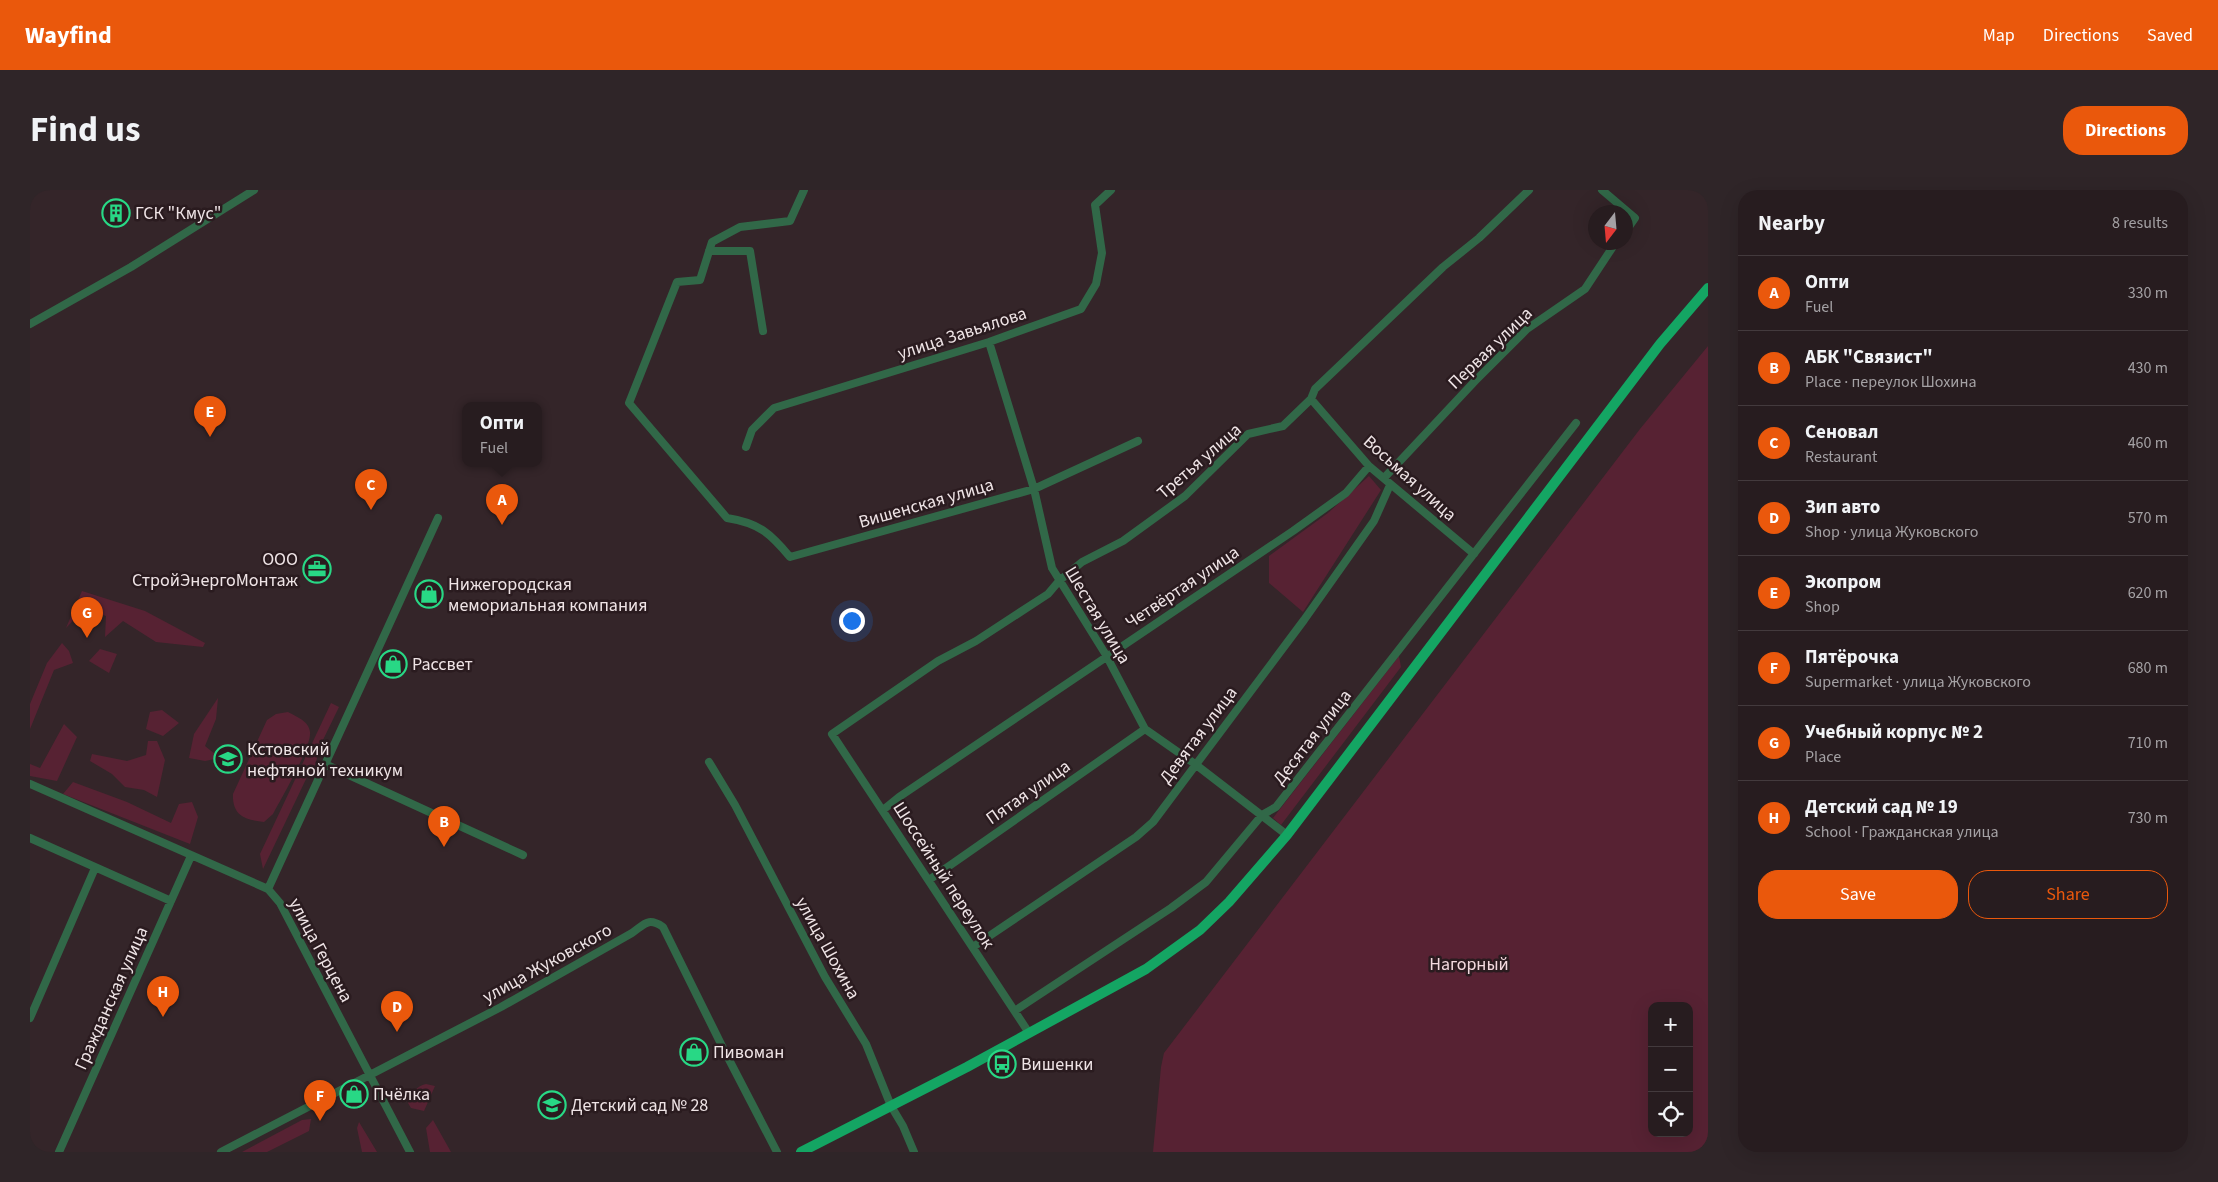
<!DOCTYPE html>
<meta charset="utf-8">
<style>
body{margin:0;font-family:"Source Sans 3",sans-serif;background:#2f2528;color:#f1f3f6}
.controls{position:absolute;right:15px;bottom:15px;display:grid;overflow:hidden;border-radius:10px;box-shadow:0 5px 20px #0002}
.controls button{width:45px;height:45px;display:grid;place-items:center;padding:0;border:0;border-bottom:1px solid #433a3d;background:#271c1f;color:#f1f3f6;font:25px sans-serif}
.compass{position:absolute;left:1558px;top:15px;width:45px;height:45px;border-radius:50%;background:#271c1f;box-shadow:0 5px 20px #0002;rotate:196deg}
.you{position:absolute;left:821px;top:430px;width:18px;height:18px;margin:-12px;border:4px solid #fff;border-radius:50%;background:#1a73e8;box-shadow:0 0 0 8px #1a73e833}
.badge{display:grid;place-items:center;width:32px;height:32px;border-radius:50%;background:#ea580c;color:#fff;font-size:16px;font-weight:700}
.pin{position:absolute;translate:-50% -41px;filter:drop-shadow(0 1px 2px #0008)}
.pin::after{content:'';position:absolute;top:26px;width:18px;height:15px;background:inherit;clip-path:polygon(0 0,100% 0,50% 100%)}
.popup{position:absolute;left:432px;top:212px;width:80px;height:65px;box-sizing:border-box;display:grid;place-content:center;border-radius:10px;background:#271c1f;filter:drop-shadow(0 1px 4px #0005);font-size:16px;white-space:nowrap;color:#a4a1a4}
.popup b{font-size:19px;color:#f1f3f6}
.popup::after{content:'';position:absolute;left:50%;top:100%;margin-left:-10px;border:10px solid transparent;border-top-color:#271c1f}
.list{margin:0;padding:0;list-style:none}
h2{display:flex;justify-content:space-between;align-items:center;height:65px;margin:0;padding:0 20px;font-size:21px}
h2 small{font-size:16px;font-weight:400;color:#a4a1a4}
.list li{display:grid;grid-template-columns:32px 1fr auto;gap:15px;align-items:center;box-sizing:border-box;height:75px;padding:0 20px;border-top:1px solid #433a3d}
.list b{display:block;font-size:19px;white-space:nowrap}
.list p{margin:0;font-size:16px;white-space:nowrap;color:#a4a1a4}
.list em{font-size:16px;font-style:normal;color:#a4a1a4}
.actions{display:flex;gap:10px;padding:15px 20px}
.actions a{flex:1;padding:11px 0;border:1px solid #ea580c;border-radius:20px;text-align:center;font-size:18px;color:#ea580c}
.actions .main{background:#ea580c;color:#fff}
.icon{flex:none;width:28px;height:28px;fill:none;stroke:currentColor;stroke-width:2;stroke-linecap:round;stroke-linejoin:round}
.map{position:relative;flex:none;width:1678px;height:962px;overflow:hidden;border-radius:20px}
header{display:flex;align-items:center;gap:30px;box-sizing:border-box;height:70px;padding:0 25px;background:#ea580c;color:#fff}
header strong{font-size:24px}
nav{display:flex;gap:28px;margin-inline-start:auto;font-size:18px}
.intro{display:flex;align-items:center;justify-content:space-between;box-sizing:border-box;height:120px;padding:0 30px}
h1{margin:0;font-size:35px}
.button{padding:12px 22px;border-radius:20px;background:#ea580c;color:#fff;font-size:18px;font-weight:700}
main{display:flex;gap:30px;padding:0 30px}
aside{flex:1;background:#271c1f;border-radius:20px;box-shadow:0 5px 20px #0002}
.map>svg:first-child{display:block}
.green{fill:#572233;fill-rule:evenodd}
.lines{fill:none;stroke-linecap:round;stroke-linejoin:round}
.minor{stroke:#316848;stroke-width:8}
.major{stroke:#14a563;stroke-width:10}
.labels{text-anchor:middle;stroke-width:5;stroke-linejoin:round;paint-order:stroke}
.poi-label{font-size:18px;fill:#efe4e6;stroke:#2a1b1f;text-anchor:start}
.street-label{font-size:18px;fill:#efe4e6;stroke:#2a1b1f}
.park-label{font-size:18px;fill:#f2d9de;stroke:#2a1b1f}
</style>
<header>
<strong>Wayfind</strong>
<nav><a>Map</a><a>Directions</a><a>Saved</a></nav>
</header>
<div class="intro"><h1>Find us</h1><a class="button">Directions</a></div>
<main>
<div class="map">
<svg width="1678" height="962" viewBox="0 0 1678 962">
<rect width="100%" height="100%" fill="#342529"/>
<path class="green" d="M1678 156V962H1123L1131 877 1134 863 1610 239ZM1622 816H1659V943H1622Z
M1339 286 1351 300 1273 422 1239 393V366L1298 323Z
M52 401 115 421 175 453 173 457 126 452 93 431 75 447 76 426 54 419 36 438Z
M32 453 39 461 43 473 24 480 0 539V514L17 473Z
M70 459 87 464 79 483 59 471Z
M1369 466 1371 477 1251 635 1243 628Z
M188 508 186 529 175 556 190 568 175 571 159 568 164 544Z
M301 513 309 517 291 554 284 579 277 587 233 679 230 664Z
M132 520 149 533 133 546 116 539 120 522Z
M258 522C267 527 279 531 280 542 282 556 251 609 243 624L234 632C214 630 202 625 203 604L237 530 246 524Z
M34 534 47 547 27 591 0 586V574L10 578Z
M118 551H127L135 570 127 607 114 600 95 597 82 584 60 571 62 564 97 571 116 565Z
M43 592 97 612 141 633 149 614 162 612 168 627 160 654 33 604Z
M396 894 405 896 394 921 381 918 378 913C382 904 386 896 396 894Z
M281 929 279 941 237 962H212L272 930Z
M403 930 421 962H400L396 938Z
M329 932 347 962H332L327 938Z"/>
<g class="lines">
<path class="minor" d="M774 0 760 31 710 37 682 52 670 90 647 92 599 213 697 328C729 333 740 343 760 367L1004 299 1108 251
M1572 0 1605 28 1596 41
M679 61H720L733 141
M0 134 101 77 224 0
M959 152 1004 299 1022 378 1076 465 1115 539 1165 574 1257 645
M1281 209 1339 276 1444 364
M716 257 722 240 744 218 959 152 1051 119 1066 94 1072 63 1065 15 1081 0
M1354 288 1445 191 1497 139 1555 99 1586 52
M679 572 705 615 795 787 836 854 861 916 873 936 884 962
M295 574 493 665
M0 594 238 699 250 713 380 962
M853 620 869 607 1263 341 1316 303 1339 276
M0 648 141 711
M899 690 1115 539
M238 699 408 328
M943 757 1106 647 1123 632 1274 430 1344 331 1360 295
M986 820 1141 718 1176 692 1232 625 1246 617 1546 233
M0 828 65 678
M999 843 802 544 908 471 946 451 1018 404 1029 391 1052 372 1093 351 1155 306 1218 244 1253 236 1281 209 1285 199 1413 77 1449 48 1499 0
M29 962 161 666
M191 962 471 817 602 743C615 734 618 727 633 737L693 858 747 962"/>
<path class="major" d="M771 962 937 877 1116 779 1170 740 1199 712 1257 645 1630 154 1678 98"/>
</g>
<defs>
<g id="building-ring" transform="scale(1.4375)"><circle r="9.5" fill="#2a1b1f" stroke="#28d885" stroke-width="1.5"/><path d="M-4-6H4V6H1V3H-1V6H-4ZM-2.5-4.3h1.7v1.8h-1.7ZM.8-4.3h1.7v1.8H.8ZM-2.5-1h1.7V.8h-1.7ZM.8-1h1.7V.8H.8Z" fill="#28d885"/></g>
<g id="office-ring" transform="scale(1.4375)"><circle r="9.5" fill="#2a1b1f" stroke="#28d885" stroke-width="1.5"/><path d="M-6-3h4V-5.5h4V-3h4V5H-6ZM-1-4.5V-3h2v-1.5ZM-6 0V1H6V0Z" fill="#28d885"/></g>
<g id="shop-ring" transform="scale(1.4375)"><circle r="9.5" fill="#2a1b1f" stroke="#28d885" stroke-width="1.5"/><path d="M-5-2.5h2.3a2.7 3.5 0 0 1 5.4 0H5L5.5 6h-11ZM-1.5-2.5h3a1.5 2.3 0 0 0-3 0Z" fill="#28d885"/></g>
<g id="university-ring" transform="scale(1.4375)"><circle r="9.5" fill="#2a1b1f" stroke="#28d885" stroke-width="1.5"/><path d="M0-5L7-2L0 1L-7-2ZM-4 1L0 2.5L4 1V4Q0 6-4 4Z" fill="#28d885"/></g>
<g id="bus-ring" transform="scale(1.4375)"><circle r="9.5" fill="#2a1b1f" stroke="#28d885" stroke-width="1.5"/><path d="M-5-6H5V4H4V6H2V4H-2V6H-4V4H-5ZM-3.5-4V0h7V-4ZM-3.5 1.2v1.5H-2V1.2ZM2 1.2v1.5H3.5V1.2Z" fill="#28d885"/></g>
<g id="school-ring" transform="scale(1.4375)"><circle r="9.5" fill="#2a1b1f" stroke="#28d885" stroke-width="1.5"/><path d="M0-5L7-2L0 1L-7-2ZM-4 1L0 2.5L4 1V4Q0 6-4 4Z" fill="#28d885"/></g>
</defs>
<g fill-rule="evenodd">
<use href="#building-ring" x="86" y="23"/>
<use href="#office-ring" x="287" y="379"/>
<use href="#shop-ring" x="399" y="404"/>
<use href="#shop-ring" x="363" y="474"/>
<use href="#university-ring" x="198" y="569"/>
<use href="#shop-ring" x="664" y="862"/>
<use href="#bus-ring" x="972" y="874"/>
<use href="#shop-ring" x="324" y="904"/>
<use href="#school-ring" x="522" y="915"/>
</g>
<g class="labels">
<g class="poi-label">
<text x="105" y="29">ГСК "Кмус"</text>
<text x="268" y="375" text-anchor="end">ООО<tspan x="268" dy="21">СтройЭнергоМонтаж</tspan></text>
<text x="418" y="400">Нижегородская<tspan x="418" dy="21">мемориальная компания</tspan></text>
<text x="382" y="480">Рассвет</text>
<text x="217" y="565">Кстовский<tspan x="217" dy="21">нефтяной техникум</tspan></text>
<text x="683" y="868">Пивоман</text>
<text x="991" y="880">Вишенки</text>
<text x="343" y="910">Пчёлка</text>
<text x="541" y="921">Детский сад № 28</text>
</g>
<g class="street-label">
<text transform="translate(932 143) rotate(-18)" y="6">улица Завьялова</text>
<text transform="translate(1460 158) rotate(-44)" y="6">Первая улица</text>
<text transform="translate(1169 271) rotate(-41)" y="6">Третья улица</text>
<text transform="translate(1380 288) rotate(42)" y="6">Восьмая улица</text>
<text transform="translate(896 313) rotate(-16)" y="6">Вишенская улица</text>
<text transform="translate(1152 397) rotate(-34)" y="6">Четвёртая улица</text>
<text transform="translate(1068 425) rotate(59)" y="6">Шестая улица</text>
<text transform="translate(1168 545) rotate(-53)" y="6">Девятая улица</text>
<text transform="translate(1282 547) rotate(-52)" y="6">Десятая улица</text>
<text transform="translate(998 602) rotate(-35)" y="6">Пятая улица</text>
<text transform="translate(914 685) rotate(57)" y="6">Шоссейный переулок</text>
<text transform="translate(798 758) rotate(61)" y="6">улица Шохина</text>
<text transform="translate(291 760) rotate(62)" y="6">улица Герцена</text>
<text transform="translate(517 773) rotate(-29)" y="6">улица Жуковского</text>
<text transform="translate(81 808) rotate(-66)" y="6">Гражданская улица</text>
</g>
<g class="park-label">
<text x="1439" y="780">Нагорный</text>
</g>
</g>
</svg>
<div class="controls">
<button>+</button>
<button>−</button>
<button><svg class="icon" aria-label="locate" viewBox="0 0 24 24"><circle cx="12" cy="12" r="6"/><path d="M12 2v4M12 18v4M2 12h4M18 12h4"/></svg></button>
</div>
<svg class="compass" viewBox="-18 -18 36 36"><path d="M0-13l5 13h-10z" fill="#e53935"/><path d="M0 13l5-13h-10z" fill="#a4a1a4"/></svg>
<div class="you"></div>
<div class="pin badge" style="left:472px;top:335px">A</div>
<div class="popup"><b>Опти</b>Fuel</div>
<div class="pin badge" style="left:414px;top:657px">B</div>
<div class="pin badge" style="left:341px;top:320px">C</div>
<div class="pin badge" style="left:367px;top:842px">D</div>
<div class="pin badge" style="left:180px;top:247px">E</div>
<div class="pin badge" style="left:290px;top:931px">F</div>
<div class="pin badge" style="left:57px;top:448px">G</div>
<div class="pin badge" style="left:133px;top:827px">H</div>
</div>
<aside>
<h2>Nearby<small>8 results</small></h2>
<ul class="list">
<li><span class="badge">A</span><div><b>Опти</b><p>Fuel</p></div><em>330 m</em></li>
<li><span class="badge">B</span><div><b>АБК &quot;Связист&quot;</b><p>Place · переулок Шохина</p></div><em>430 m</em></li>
<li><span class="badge">C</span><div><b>Сеновал</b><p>Restaurant</p></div><em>460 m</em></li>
<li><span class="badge">D</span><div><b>Зип авто</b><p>Shop · улица Жуковского</p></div><em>570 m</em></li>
<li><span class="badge">E</span><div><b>Экопром</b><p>Shop</p></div><em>620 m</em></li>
<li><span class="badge">F</span><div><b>Пятёрочка</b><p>Supermarket · улица Жуковского</p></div><em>680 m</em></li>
<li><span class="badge">G</span><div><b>Учебный корпус № 2</b><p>Place</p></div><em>710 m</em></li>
<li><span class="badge">H</span><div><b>Детский сад № 19</b><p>School · Гражданская улица</p></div><em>730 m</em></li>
</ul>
<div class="actions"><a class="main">Save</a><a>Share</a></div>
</aside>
</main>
